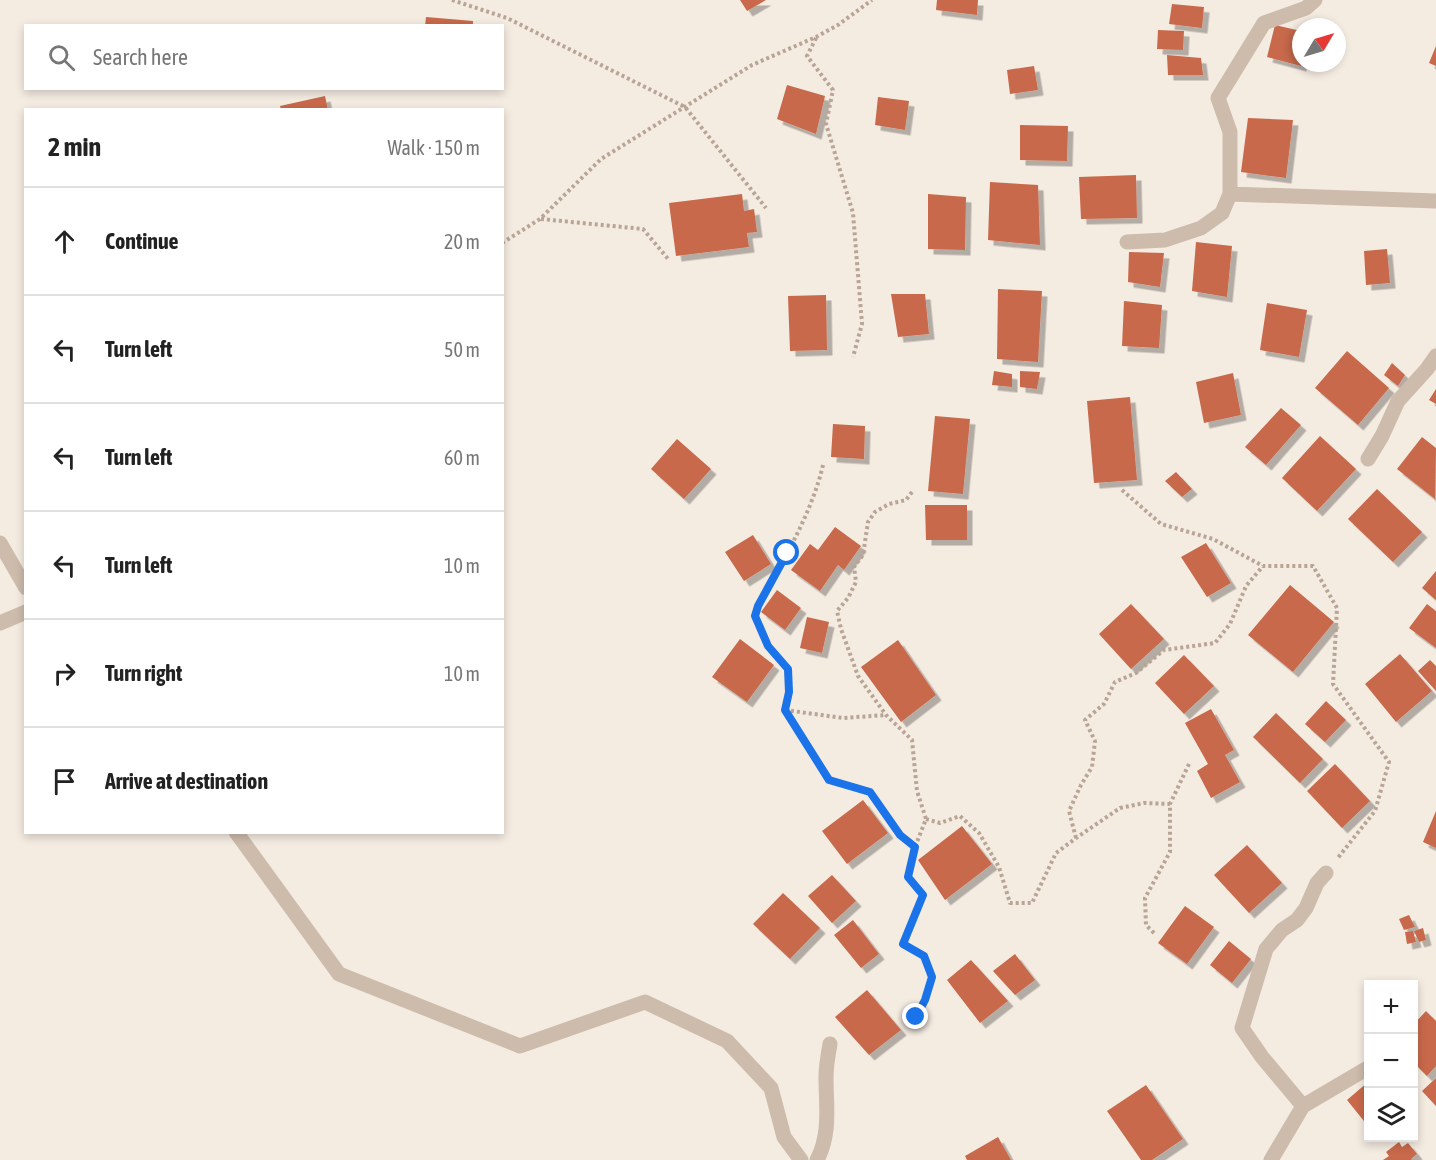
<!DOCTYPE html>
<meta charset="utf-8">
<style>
body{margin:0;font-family:"Asap Condensed",sans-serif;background:#f2f2f2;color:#222}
.controls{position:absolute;right:18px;bottom:18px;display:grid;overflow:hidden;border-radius:0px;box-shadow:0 3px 9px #0003}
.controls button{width:54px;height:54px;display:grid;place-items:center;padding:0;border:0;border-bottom:2px solid #e0e0e0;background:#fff;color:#222;font:30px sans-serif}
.compass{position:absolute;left:1292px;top:18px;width:54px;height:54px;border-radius:50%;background:#fff;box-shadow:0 3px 9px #0003;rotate:52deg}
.stop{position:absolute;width:18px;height:18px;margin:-14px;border:4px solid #1a73e8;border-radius:50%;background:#fff}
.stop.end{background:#1a73e8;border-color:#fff;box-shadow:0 2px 6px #0008}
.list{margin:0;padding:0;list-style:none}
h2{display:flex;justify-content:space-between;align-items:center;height:78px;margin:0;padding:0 24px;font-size:26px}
h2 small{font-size:20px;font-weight:400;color:#767676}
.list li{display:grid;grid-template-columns:39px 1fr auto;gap:18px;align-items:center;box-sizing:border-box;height:108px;padding:0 24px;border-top:2px solid #e0e0e0}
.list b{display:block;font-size:22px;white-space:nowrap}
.list em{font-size:20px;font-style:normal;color:#767676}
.icon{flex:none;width:33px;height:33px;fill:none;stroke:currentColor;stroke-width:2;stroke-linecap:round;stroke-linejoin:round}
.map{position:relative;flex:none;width:1436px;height:1160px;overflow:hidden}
.search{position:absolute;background:#fff;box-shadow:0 3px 9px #0003;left:24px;top:24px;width:480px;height:66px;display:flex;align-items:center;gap:15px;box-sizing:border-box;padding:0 21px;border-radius:0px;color:#767676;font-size:22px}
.panel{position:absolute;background:#fff;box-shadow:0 3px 9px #0003;left:24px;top:108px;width:480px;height:726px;border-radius:0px}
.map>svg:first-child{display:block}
.building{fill:#c8694b;filter:url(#shadow)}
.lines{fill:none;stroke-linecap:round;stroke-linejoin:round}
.path{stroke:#b9a596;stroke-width:4;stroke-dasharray:3 3;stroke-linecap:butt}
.minor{stroke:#cdbbac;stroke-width:15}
.route{stroke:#1a73e8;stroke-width:8}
</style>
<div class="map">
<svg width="1436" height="1160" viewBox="0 0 1436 1160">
<defs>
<filter id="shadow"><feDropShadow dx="5.5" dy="5.5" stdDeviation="0" flood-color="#0004"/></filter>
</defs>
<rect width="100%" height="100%" fill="#f4ebe1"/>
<path class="building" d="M740 0H766L747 11Z
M937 0H978L977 15 936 10Z
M1172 4 1204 7 1202 28 1169 24Z
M426 17 473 21V26H425Z
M1275 25 1301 31V66L1267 57Z
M1158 30 1184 31 1183 50 1157 49Z
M1436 46V66L1429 63Z
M1167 55 1201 58 1203 75H1168Z
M1034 66 1038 90 1010 94 1007 70Z
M787 85 825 96 816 134 777 119Z
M325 96 328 110H281L280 106Z
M878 97 909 101 905 130 875 125Z
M1248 118 1293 120 1286 178 1241 172Z
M1020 125 1068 126 1067 161 1020 160Z
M1136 175 1137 218 1081 219 1079 177Z
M990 182 1038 185 1040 245 988 240Z
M742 194 744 211 754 209 757 232 747 233 749 247 676 256 669 203Z
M928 194 966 197 965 250 928 249Z
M1196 242 1232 246 1227 297 1192 291Z
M1387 249 1390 283 1366 285 1364 251Z
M1129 252 1164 253 1160 287 1128 282Z
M998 289 1042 291 1038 362 997 359Z
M891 294H925L929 334 898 337Z
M826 295 827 350 790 351 788 296Z
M1124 301 1162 305 1159 348 1122 346Z
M1267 303 1307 310 1299 357 1260 350Z
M1347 351 1389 388 1358 425 1315 388Z
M1392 363 1405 375 1398 386 1384 375Z
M994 371 1012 374V387L992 385Z
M1020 371 1040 372 1037 389 1020 387Z
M1233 373 1241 415 1204 423 1196 382Z
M1436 389V404L1429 400Z
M1130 397 1137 480 1094 483 1087 401Z
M1281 408 1301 425 1266 465 1245 447Z
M935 416 970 419 963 494 928 491Z
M833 424 865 426 864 459 831 457Z
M1320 436 1356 469 1317 511 1282 478Z
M1422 437 1436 448 1435 499 1397 469Z
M677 439 711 469 684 499 651 469Z
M1176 472 1192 489 1182 497 1165 481Z
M1377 489 1422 532 1393 562 1348 519Z
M925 505H967V540H926Z
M835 527 861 546 844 570 838 565 820 591 791 570 810 544 818 550Z
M753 535 771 564 744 581 725 552Z
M1206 543 1231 583 1207 597 1181 557Z
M1436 571V600L1422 588Z
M1290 585 1334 622 1293 672 1248 635Z
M777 590 801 608 785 630 761 612Z
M1131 604 1164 639 1131 669 1099 634Z
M1427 604 1436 611V648L1409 628Z
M807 617 829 622 822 653 800 648Z
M740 639 774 665 747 702 712 677Z
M898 640 936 695 901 722 861 667Z
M1400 654 1432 691 1396 722 1365 684Z
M1184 655 1214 686 1184 714 1155 683Z
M1430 660 1436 666V691L1418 671Z
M1326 701 1346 720 1325 742 1305 724Z
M1211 709 1234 750 1225 755 1240 782 1211 798 1197 771 1208 764 1185 723Z
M1276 713 1323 759 1300 783 1253 737Z
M1335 764 1370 801 1342 828 1307 791Z
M863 800 888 833 847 864 822 831Z
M1436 811V848L1423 842Z
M962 826 992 864 945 900 918 860Z
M1247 845 1282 883 1249 913 1214 875Z
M832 875 856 901 832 923 808 896Z
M783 893 820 928 790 959 753 924Z
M1185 906 1214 927 1187 964 1158 943Z
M1409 915 1415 927 1404 930 1399 919Z
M853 920 879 954 861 968 834 935Z
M1423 928 1426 940 1419 942 1414 931Z
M1413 931 1416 942 1407 944 1405 932Z
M1229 941 1251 959 1232 983 1210 965Z
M1015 954 1035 980 1015 995 993 971Z
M971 960 1008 1001 980 1023 947 980Z
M867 990 901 1030 869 1055 835 1017Z
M1426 1011 1436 1021V1066L1427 1076 1414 1063V1024Z
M1436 1078V1106L1422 1091Z
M1368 1082V1126L1347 1100Z
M1146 1085 1183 1139 1152 1160H1141L1107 1111Z
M998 1137 1011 1160H967L965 1156Z
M1399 1142 1402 1147 1408 1143 1417 1154 1411 1159 1412 1160H1383L1389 1156 1386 1152Z"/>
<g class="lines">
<path class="path" d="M452 0 507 18 685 107 766 208
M816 38 807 56 833 90 826 124 853 213 862 324 853 357
M541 219 643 229 669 260
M502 243 540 219 601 159 752 65 816 37 838 25 872 0
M823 465C812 513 782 563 758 606 751 634 775 647 786 668 793 680 788 698 785 710L829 780 870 792 900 835 915 847
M1122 490 1161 524 1213 539 1263 566H1313L1337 608 1333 684 1389 762 1375 811 1337 859
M912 492 906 500 889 504 875 512 868 522 863 555 854 567 856 582 848 598 837 611 841 629 858 676 886 715 912 740 917 791 926 819 915 847 908 877 923 895 903 944 924 956 932 977 925 1000 916 1018
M785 710 843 718 886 715
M926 819 940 823 960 816 979 833 999 867 1010 903H1032L1056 853 1076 838 1120 808 1144 803 1170 804
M1076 838 1069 811 1081 785 1092 767 1095 741 1085 720 1104 704 1115 682 1136 673 1164 650 1215 643 1230 624 1246 586 1263 566
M1154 933 1146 925 1145 898 1170 852V804L1189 764"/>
<path class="minor" d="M1230 194V132L1218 98 1264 23 1306 8 1315 0
M1127 242 1165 240 1201 228 1222 213 1230 194 1436 201
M1368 459 1382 436 1398 401 1427 369 1436 356
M0 543 26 588
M0 623 26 612
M236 832 339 974 520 1046 645 1002 727 1041 771 1088 784 1137 801 1160
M1303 1106 1262 1057 1242 1028 1266 949 1282 930 1297 920 1306 908 1317 883 1326 873
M817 1160C831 1133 826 1106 826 1077 826 1066 828 1055 830 1044
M1271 1160 1303 1106 1366 1069"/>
</g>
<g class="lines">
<path class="route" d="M787 553 758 606 755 616 768 646 788 669 789 692 785 710 829 780 870 792 900 835 915 847 908 877 923 895 903 944 924 956 932 977 925 1000 916 1017"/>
</g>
</svg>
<div class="controls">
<button>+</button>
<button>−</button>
<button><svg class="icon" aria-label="layers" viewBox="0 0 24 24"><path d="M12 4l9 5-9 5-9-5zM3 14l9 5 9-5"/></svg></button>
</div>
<svg class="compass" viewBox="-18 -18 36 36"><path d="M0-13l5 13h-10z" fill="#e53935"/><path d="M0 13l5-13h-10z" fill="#767676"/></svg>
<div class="stop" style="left:787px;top:553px"></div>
<div class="stop end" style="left:916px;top:1017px"></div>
<div class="search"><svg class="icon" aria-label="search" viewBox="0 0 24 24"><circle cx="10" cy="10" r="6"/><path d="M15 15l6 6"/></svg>Search here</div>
<section class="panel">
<h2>2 min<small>Walk · 150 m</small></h2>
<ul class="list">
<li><svg class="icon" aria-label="ahead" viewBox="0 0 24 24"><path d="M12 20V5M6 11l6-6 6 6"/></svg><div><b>Continue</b></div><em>20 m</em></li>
<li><svg class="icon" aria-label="left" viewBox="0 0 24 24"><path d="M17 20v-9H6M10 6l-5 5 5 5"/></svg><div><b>Turn left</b></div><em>50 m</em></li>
<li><svg class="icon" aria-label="left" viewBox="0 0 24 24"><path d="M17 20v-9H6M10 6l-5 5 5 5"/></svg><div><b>Turn left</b></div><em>60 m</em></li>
<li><svg class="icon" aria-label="left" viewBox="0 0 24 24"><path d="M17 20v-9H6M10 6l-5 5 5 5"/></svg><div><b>Turn left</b></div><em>10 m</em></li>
<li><svg class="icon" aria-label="right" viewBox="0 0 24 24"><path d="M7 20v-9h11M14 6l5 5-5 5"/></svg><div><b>Turn right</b></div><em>10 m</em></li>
<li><svg class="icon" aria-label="arrive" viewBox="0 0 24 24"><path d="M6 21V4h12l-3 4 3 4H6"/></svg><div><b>Arrive at destination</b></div></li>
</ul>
</section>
</div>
